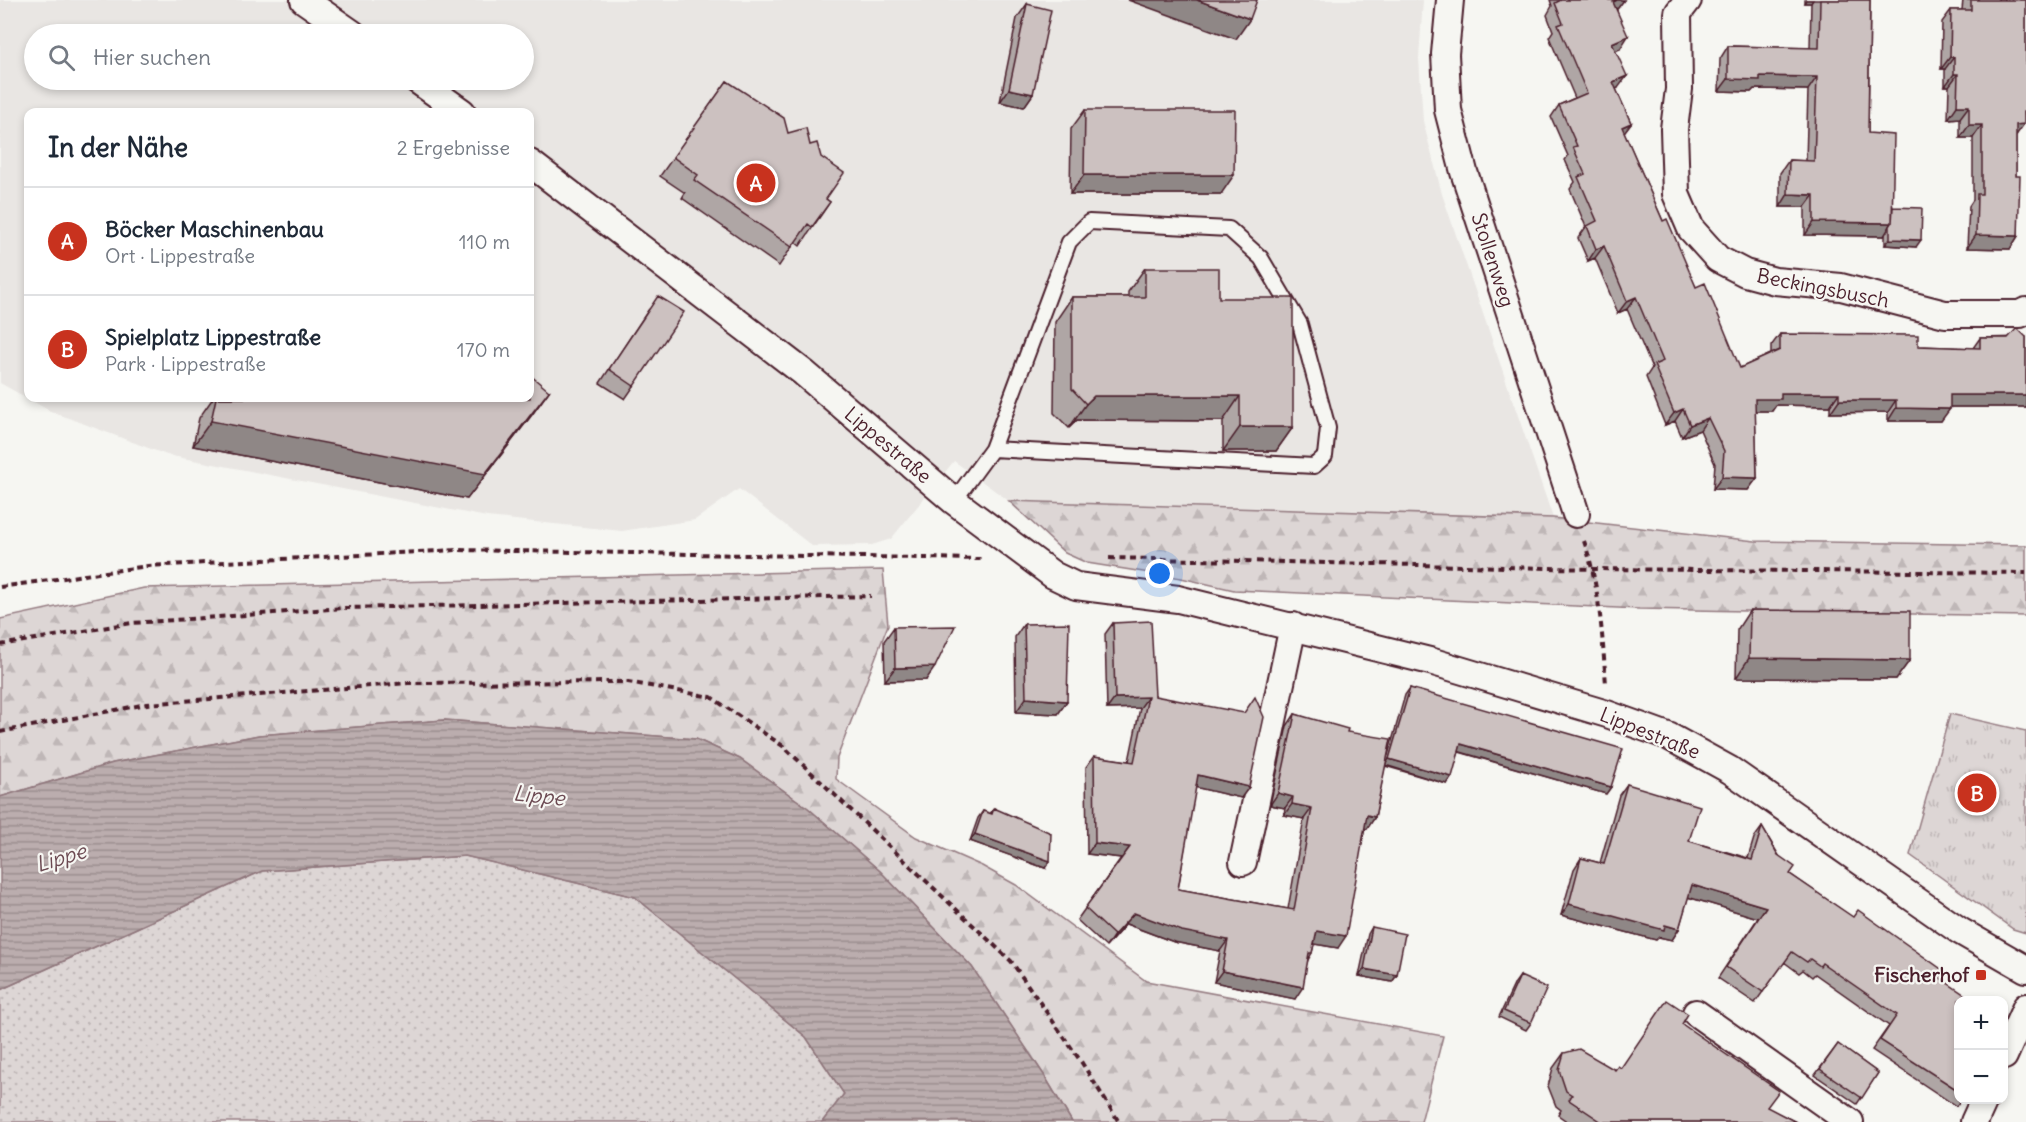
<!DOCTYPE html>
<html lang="de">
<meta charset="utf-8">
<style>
body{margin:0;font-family:Delius,sans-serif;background:#f6f6f7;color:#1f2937}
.controls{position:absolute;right:18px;bottom:18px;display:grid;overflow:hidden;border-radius:12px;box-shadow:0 3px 9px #0003}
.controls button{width:54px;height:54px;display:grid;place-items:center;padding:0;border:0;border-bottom:2px solid #e0e1e3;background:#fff;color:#1f2937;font:30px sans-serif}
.you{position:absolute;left:1160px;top:574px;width:21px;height:21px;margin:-15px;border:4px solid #fff;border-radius:50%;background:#1a73e8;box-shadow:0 0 0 9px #1a73e833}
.badge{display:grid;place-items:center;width:39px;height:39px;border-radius:50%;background:#c8321e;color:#fff;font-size:20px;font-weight:700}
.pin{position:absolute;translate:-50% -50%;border:3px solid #fff;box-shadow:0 2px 6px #0006}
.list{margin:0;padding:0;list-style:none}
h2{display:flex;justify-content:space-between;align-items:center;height:78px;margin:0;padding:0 24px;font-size:26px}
h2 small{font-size:20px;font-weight:400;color:#747a83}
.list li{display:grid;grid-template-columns:39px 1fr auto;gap:18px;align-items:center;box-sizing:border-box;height:108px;padding:0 24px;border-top:2px solid #e0e1e3}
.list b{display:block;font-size:22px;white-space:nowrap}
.list p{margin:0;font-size:20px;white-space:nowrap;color:#747a83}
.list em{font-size:20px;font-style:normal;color:#747a83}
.icon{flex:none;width:33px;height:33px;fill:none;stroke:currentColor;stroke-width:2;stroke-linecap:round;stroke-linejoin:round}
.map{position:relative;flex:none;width:2026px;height:1122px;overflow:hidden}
.search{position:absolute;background:#fff;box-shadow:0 3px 9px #0003;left:24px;top:24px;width:510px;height:66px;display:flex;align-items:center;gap:15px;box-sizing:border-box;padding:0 21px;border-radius:33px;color:#747a83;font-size:22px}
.panel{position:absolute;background:#fff;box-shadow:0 3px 9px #0003;left:24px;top:108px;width:510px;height:294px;border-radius:12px}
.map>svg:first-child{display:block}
.built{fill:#e9e6e3;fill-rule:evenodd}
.grass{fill:url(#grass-dots);stroke:#947a80;stroke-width:1.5}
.forest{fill:url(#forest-firs);stroke:#947a80;stroke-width:1.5}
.park{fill:url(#park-tufts);stroke:#947a80;stroke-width:1.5}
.water{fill:url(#water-rules);stroke:#8e747a;stroke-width:1.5}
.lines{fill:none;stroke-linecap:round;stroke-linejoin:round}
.lane-casing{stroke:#4a1f2b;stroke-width:18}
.street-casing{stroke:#4a1f2b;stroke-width:30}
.path{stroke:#4a1f2b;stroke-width:4;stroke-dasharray:6 4.5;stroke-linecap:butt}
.lane{stroke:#f6f6f2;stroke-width:14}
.street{stroke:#f6f6f2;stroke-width:26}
.wall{fill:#afa6a5;stroke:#4a1f2b;stroke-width:1.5}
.shaded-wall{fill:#8f8786;stroke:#4a1f2b;stroke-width:1.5}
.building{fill:#ccc1c0;stroke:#4a1f2b;stroke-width:1.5}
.poi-dot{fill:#c8321e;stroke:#f6f6f2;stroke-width:2}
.labels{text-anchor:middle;stroke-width:4.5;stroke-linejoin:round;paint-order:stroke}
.street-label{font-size:20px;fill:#4a1f2b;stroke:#f6f6f2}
.poi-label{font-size:20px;font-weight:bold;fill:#4a1f2b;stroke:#f6f6f2;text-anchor:end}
.water-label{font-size:21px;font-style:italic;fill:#6c4a52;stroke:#f6f6f2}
</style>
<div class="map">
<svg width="2026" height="1122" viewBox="0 0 2026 1122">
<defs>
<pattern id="grass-dots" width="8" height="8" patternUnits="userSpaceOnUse" patternTransform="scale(1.5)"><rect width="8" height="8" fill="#ddd6d5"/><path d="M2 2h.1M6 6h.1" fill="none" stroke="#bfb7b7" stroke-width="1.8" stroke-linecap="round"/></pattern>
<pattern id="forest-firs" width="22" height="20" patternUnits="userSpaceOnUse" patternTransform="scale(1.5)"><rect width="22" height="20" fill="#ddd6d5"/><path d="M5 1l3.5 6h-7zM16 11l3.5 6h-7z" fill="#bfb7b7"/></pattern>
<pattern id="park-tufts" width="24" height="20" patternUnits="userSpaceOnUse" patternTransform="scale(1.5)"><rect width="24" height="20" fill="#ddd6d5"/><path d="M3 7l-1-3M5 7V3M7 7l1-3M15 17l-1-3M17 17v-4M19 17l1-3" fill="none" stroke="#bfb7b7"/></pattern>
<pattern id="water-rules" width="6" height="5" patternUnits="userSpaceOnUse" patternTransform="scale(1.5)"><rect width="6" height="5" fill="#bbadae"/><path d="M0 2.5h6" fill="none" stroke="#9a8c8e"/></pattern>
</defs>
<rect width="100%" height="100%" fill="#f6f6f2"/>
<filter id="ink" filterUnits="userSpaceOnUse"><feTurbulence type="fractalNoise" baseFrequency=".0167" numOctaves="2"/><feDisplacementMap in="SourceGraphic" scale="12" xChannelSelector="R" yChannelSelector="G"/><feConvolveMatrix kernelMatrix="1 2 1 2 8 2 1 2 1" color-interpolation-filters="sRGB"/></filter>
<g filter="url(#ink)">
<path class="built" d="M0 0H1423L1419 58 1423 121 1442 194 1553 518 1009 501 954 461 891 539 872 545 812 546 739 489 695 520 622 531 487 517 167 455 50 411 0 383ZM34 34H524V80H34ZM28 112H530V398H28Z"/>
<path class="grass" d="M465 856 635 897 806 1037 844 1094 822 1122H0V990L262 871Z"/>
<path class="forest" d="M1009 501 1553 518 1755 541 2026 545V616L1639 609 1234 590 1181 578 1087 563 1065 553Z
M883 570 888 625 837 758 836 779 916 837 982 866 1016 885 1146 981 1443 1036 1421 1122H1072L1044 1075 972 967 880 871 808 808 740 759 696 739 444 720 259 735 113 763 0 797V619L144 588Z"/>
<path class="park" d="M1950 714 2026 731V933L2013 929 1910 855Z"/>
<path class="water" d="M444 720 696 739 740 759 808 808 880 871 972 967 1044 1075 1072 1122H822L844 1094 806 1037 635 897 465 856 262 871 0 990V797L113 763 259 735Z"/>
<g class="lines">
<g class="lane-casing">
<path id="lane" d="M954 501 992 449 1069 242 1089 222 1229 229 1261 258 1300 324 1328 428 1325 456 1314 466 992 449"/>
</g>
<g class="street-casing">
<path id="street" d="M304 0 353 34
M1450 0 1445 54 1448 110 1464 172 1576 514
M1688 0 1678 13 1679 89 1674 129 1676 194 1691 229 1718 259 1745 273 1775 281 1841 287 1945 314H2020L2026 311
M417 80 462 112
M530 163 804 373 954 501 1053 575 1076 586 1178 599 1430 661 1607 714 1668 736 1730 770 1960 931 2026 969
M1243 862 1293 626
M1696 1013 1850 1122
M2004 1056 2026 1007
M1974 1122 1984 1100"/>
</g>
<path class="path" d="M1584 541C1600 588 1602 634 1606 684
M1109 558 1594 569 2026 573
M0 587 148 566 457 550 981 559
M0 645 132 623 345 608 871 596
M0 732 147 704 408 683 628 682 711 697 783 746 1011 961 1082 1063 1119 1122"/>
<use href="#lane" class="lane"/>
<use href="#street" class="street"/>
</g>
<path class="wall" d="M1550 0H1624L1618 8 1617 9 1620 49 1615 50 1618 88 1616 89 1631 123 1624 132 1663 221 1696 287 1740 368 1771 354V346L1780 334 1918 346 1973 348 1980 338 2026 337V407H1950L1941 421H1888V412L1830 413V406L1776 405 1772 411H1755L1757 478 1748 490 1713 489 1715 464 1700 430 1682 437 1675 421 1665 425 1646 377 1652 368 1627 309 1618 313 1595 258 1588 261 1578 238 1586 227 1570 189 1575 182 1565 160 1568 156 1551 117 1559 105 1575 98 1549 37 1553 31 1547 15 1552 6Z
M1804 0H1870L1868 133 1893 207 1916 247 1885 245V233L1884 236 1805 235V207H1780V173L1789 160 1806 161 1808 90 1754 89 1751 92 1719 91 1720 59 1728 46 1810 48 1811 3H1804Z
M1963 0H2026V112L2024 115 2016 136V176L2018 236 2010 249 1967 248 1969 206 1973 200V138H1960V118L1948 119 1949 86H1945V69H1941L1942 22 1951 10H1962Z
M1027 4 1033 94 1024 107 1000 102 1017 18Z
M727 81 788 133 810 145 826 199 830 202 800 246 795 242 779 266 682 198 685 193 660 176Z
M1085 110 1221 194H1070L1071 129Z
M1145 268 1219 298 1293 427 1276 451H1223V421L1077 420 1069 428 1054 413 1055 322 1072 297H1128V292Z
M649 309 634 386 625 399 600 383Z
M549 391 531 416 467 499 193 446 199 418 213 398H530Z
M1750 610 1910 660 1896 679 1736 678 1737 630Z
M1113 623 1155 696 1249 787 1241 798 1195 787 1178 889 1288 909 1304 819 1284 815 1285 808 1270 805 1287 726 1295 714 1347 732 1388 755 1405 695 1410 688 1611 787 1606 794 1459 752 1447 784 1385 766 1375 817 1367 829 1365 828 1338 948 1314 944 1312 953 1308 960 1295 999 1214 982 1220 951 1174 942 1126 924 1106 947 1077 920 1121 858 1087 854 1086 767 1094 756 1129 761 1140 708 1107 709 1105 634Z
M1024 624 1067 701 1058 714 1016 712 1015 637Z
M894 627 926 680 885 681 884 641Z
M1627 784 1689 841 1748 858 1754 838 1762 827 1790 874 1940 978 1959 1000V1100H1961L1956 1106 1872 1050 1889 1026 1815 974 1812 977 1803 970 1799 973 1784 962 1755 1003 1718 978 1758 918 1688 897 1679 929 1672 940 1659 937 1656 940 1561 915 1574 869 1581 858 1600 863 1619 795Z
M994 808 1045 868 970 841 978 818 983 811 990 814Z
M1372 927 1397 975 1392 982 1359 976 1368 934Z
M1520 976 1531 1023 1526 1030 1499 1017 1515 983Z
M1682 1024 1767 1108 1796 1122H1568L1558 1115 1561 1110 1556 1106 1548 1086 1553 1068 1564 1053 1615 1070 1621 1068Z
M1838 1044 1878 1073 1857 1104 1815 1075Z"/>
<path class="shaded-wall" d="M1128 0H1197L1250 19 1236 39Z
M1617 0H1624L1618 8 1605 14 1613 2Z
M1806 0H1813L1811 3H1804Z
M1628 36 1620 49 1604 56 1612 43Z
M1950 57H1954L1945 69H1941Z
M1954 74H1958L1949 86H1945Z
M1627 76 1618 88 1605 94 1613 82Z
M1760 76 1817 77 1808 90 1754 89 1751 92 1719 91 1728 79Z
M1009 89 1033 94 1024 107 1000 102Z
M1957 106H1969L1960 118 1948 119Z
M2024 112H2026L2017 124H2024L2015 137H2007Z
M1631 123 1622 135V127Z
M1969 125H1982L1973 138H1960Z
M1084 175H1234L1221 194H1070Z
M1788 194 1814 195 1805 207H1780Z
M1814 222 1892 223 1884 236 1805 235Z
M1976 235 2018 236 2010 249 1967 248Z
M1890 239 1921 240 1916 247 1885 245Z
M1604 246 1595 258 1588 261 1596 249Z
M1636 297 1627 309 1618 313 1627 301Z
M549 391 531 416 467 499 193 446 211 421Z
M1781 393H1839L1830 406 1776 405 1772 411H1747L1755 399Z
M1950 395H2026V407H1941Z
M1094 396H1240L1223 421 1077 420 1069 428 1086 404Z
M1839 400H1896L1888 412 1830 413Z
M1896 408 1950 409 1941 421H1888Z
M1683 409 1675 421 1665 425 1674 413Z
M1708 418 1700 430 1682 437 1690 425Z
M1240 427H1293L1276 451H1223Z
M1722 477 1757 478 1748 490 1713 489Z
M1749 658 1910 660 1896 679 1736 678Z
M935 667 926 680 885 681 895 668Z
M1148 697 1140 708 1107 709 1115 698Z
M1026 698 1067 701 1058 714 1016 712Z
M1461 744 1611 787 1606 794 1457 751Z
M1389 759 1452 777 1447 784 1385 765Z
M1198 775 1249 787 1241 798 1190 786Z
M1278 793 1293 797 1285 808 1270 805Z
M1292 804 1312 808 1304 819 1284 815Z
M1367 815 1375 817 1367 829 1359 827Z
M975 834 1050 861 1045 868 970 841Z
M1095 843 1130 847 1122 858 1087 854Z
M1692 885 1766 907 1758 918 1684 896Z
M1569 904 1665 925 1679 929 1672 940 1659 937 1656 940 1561 915Z
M1134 913 1228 940 1220 951 1174 942 1126 924 1106 947 1114 935Z
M1317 931 1346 936 1338 948 1309 943Z
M1364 969 1397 975 1392 982 1359 976Z
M1222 971 1303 987 1295 999 1214 982Z"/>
<path class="building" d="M1197 0H1257L1250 19Z
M1561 0H1617L1613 2 1628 36 1612 43 1627 76 1613 82 1631 123 1622 127 1663 221 1667 219 1696 287 1705 283 1740 368 1780 350V334L1918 335V346L1980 348V338H2008L2017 328 2026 337V395H1950V409L1896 408V400H1839V393H1781V399H1755L1757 478 1722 477 1724 451 1708 418 1690 425 1683 409 1674 413 1654 365 1663 361 1636 297 1627 301 1604 246 1596 249 1587 226 1597 221 1578 177 1585 174 1573 147 1577 146 1559 105 1587 93 1558 25 1563 23 1555 3Z
M1820 0H1870L1868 133 1894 135 1892 223 1814 222V195L1788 194 1789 160 1814 161 1817 77 1760 76V80L1728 79V46L1819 48Z
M1971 0H2026V112H2024V124L2016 125V176H2020L2018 236 1976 235 1977 194H1982V125H1969V106H1957L1958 74H1954V57H1950L1951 10H1971Z
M1027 4 1051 10 1033 94 1009 89Z
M727 81 784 118 788 133 806 128 810 145 817 143 821 157 844 173 826 199 830 202 812 227 808 224 792 247 694 180 698 175 673 157Z
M1085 110H1235L1234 175H1084Z
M1893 207 1922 208 1921 240 1890 239V226L1892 223Z
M1145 268H1219V298H1293V427H1240V396H1094L1086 404 1072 389V297H1145Z
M658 296 684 312 634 386 609 369Z
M530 375 549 391 485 474 211 421 216 398H530Z
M1750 610 1910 611V660L1749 658Z
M1151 621 1155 696 1244 713 1255 697 1264 717 1249 787 1198 775 1178 889 1294 910 1312 808 1292 804 1293 797 1278 793 1295 714 1348 729 1347 732 1391 739 1375 817 1367 815 1346 936 1317 931 1312 953H1309L1303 987 1222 971 1228 940 1182 931 1134 913 1114 935 1085 908 1130 847 1095 843 1094 756 1134 762 1148 697 1115 698 1113 623Z
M1069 623 1067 701 1026 698 1024 624Z
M955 626 935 667 895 668 894 627Z
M1410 688 1623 749 1611 787 1461 744 1452 777 1389 759Z
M1627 784 1700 806 1689 841 1752 860 1762 827 1778 855 1795 867 1790 874 1853 917 1858 910 1944 971 1940 978 1965 995 1961 1000H1959V1091L1880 1040 1897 1015 1822 963 1820 966 1810 959 1807 962 1792 952 1763 992 1726 967 1766 907 1692 885 1679 929 1665 925 1664 930 1569 904 1581 858 1604 864Z
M994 808 1051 833 1050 861 975 834 983 811 992 814Z
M1372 927 1405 934 1397 975 1364 969Z
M1520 976 1547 988 1531 1023 1504 1011Z
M1667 1000 1688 1014 1682 1024 1779 1091 1767 1107 1796 1122H1602L1569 1100 1572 1095 1566 1091 1559 1070 1564 1053 1579 1049 1615 1070 1618 1066 1621 1068Z
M1838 1044 1878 1073 1862 1098 1820 1069Z"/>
</g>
<rect class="poi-dot" x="1975" y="969" width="12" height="12" rx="3"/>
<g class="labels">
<g class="street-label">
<text transform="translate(1493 260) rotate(72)" y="7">Stollenweg</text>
<text transform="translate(1823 288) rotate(11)" y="7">Beckingsbusch</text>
<text transform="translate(888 445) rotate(40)" y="7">Lippestraße</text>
<text transform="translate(1650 733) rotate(22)" y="7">Lippestraße</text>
</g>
<g class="poi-label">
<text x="1969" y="982">Fischerhof</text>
</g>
<g class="water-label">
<text transform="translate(539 796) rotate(6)" y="7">Lippe</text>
<text transform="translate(61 858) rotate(-17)" y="7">Lippe</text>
</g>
</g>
</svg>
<div class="controls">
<button>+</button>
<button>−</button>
</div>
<div class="you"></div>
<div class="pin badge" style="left:756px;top:183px">A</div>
<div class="pin badge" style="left:1977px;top:793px">B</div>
<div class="search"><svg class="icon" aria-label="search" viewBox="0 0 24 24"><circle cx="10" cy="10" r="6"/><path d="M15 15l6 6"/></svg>Hier suchen</div>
<section class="panel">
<h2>In der Nähe<small>2 Ergebnisse</small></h2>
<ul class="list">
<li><span class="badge">A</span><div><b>Böcker Maschinenbau</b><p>Ort · Lippestraße</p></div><em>110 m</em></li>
<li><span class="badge">B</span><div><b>Spielplatz Lippestraße</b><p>Park · Lippestraße</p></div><em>170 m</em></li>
</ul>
</section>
</div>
